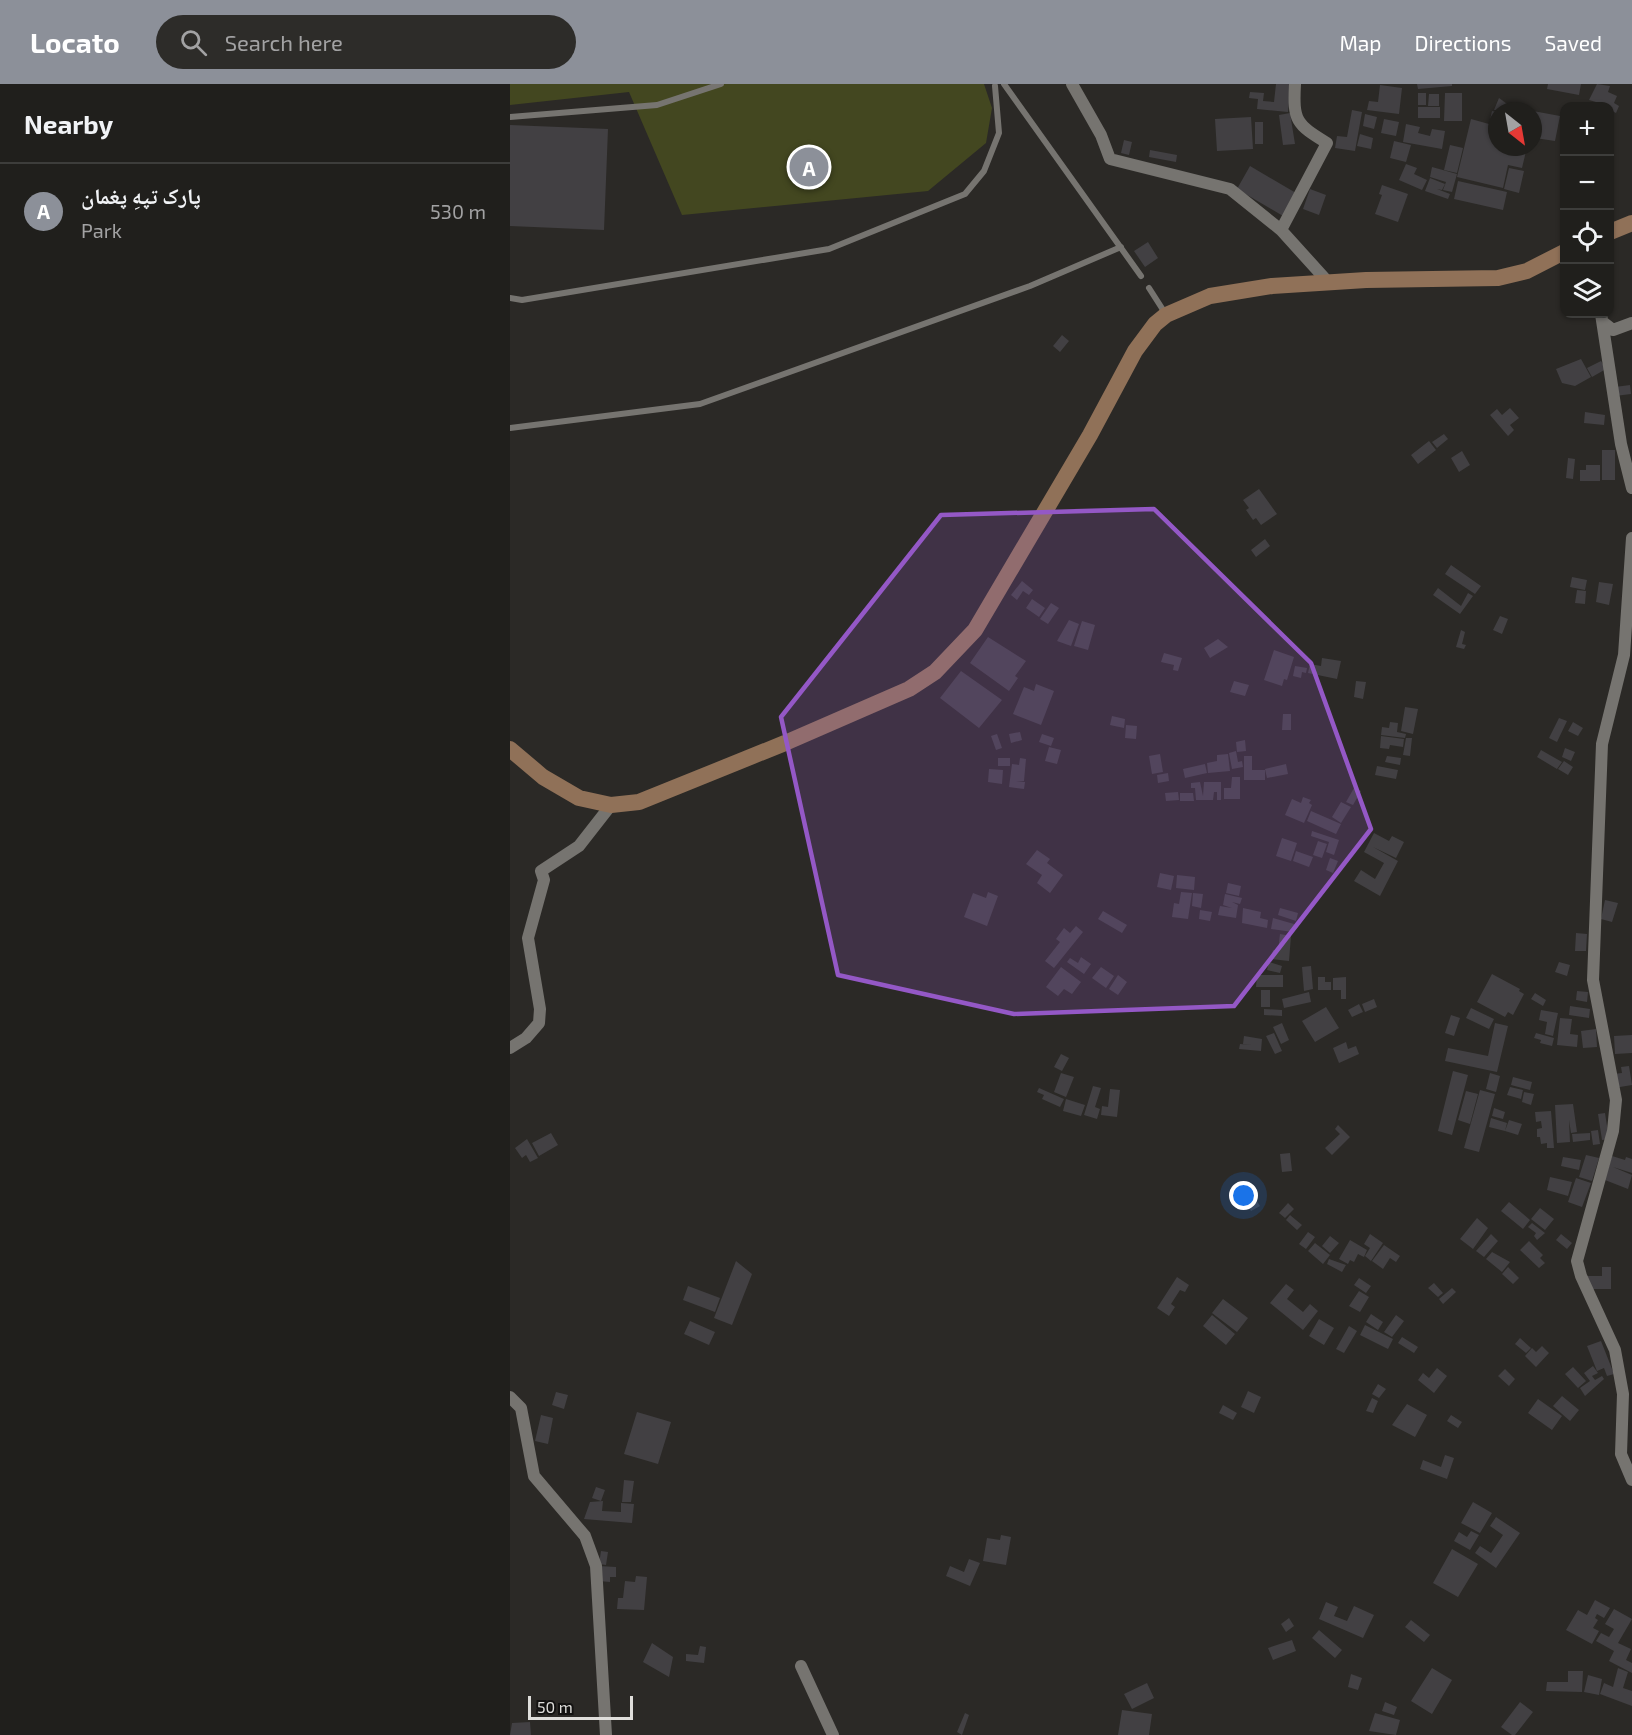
<!DOCTYPE html>
<meta charset="utf-8">
<style>
body{margin:0;font-family:"Exo 2","Noto Naskh Arabic",sans-serif;background:#2d2c29;color:#f1f3f6}
.controls{position:absolute;right:18px;top:18px;display:grid;overflow:hidden;border-radius:12px;box-shadow:0 2px 4px #0004}
.controls button{width:54px;height:54px;display:grid;place-items:center;padding:0;border:0;border-bottom:2px solid #3d3d3b;background:#201f1c;color:#f1f3f6;font:30px sans-serif}
.compass{position:absolute;left:978px;top:18px;width:54px;height:54px;border-radius:50%;background:#201f1c;box-shadow:0 2px 4px #0004;rotate:149deg}
.scale{position:absolute;left:18px;bottom:15px;width:105px;box-sizing:border-box;padding-left:6px;border:3px solid #dfdedb;border-top:0;font-size:16px;line-height:21px;white-space:nowrap;color:#dfdedb;-webkit-text-stroke:4px #131211;paint-order:stroke}
.you{position:absolute;left:734px;top:1112px;width:21px;height:21px;margin:-15px;border:4px solid #fff;border-radius:50%;background:#1a73e8;box-shadow:0 0 0 9px #1a73e833}
.badge{display:grid;place-items:center;width:39px;height:39px;border-radius:50%;background:#8c9099;color:#fff;font-size:20px;font-weight:700}
.pin{position:absolute;translate:-50% -50%;border:3px solid #fff;box-shadow:0 2px 6px #0006}
.list{margin:0;padding:0;list-style:none}
h2{display:flex;justify-content:space-between;align-items:center;height:78px;margin:0;padding:0 24px;font-size:26px}
h2 small{font-size:20px;font-weight:400;color:#a2a2a3}
.list li{display:grid;grid-template-columns:39px 1fr auto;gap:18px;align-items:center;box-sizing:border-box;height:96px;padding:0 24px;border-top:2px solid #3d3d3b}
.list b{display:block;font-size:22px;white-space:nowrap}
.list p{margin:0;font-size:20px;white-space:nowrap;color:#a2a2a3}
.list em{font-size:20px;font-style:normal;color:#a2a2a3}
.icon{flex:none;width:33px;height:33px;fill:none;stroke:currentColor;stroke-width:2;stroke-linecap:round;stroke-linejoin:round}
.map{position:relative;flex:none;width:1122px;height:1651px;overflow:hidden}
header{display:flex;align-items:center;gap:36px;box-sizing:border-box;height:84px;padding:0 30px;background:#8c9099;color:#fff}
header strong{font-size:28px}
nav{display:flex;gap:33px;margin-inline-start:auto;font-size:21px}
.search{width:420px;height:54px;background:#2d2c29;display:flex;align-items:center;gap:15px;box-sizing:border-box;padding:0 21px;border-radius:33px;color:#a2a2a3;font-size:22px}
main{display:flex}
aside{flex:1;background:#201f1c}
.map>svg:first-child{display:block}
.green{fill:#434720}
.building{fill:#424043}
.lines{fill:none;stroke-linecap:round;stroke-linejoin:round}
.service{stroke:#767470;stroke-width:6}
.minor{stroke:#767470;stroke-width:12}
.secondary{stroke:#907158;stroke-width:16}
.marked{fill:#9458c6;fill-opacity:0.2;stroke:#9458c6;stroke-width:4.5;stroke-linejoin:round}
</style>
<header>
<strong>Locato</strong>
<div class="search"><svg class="icon" aria-label="search" viewBox="0 0 24 24"><circle cx="10" cy="10" r="6"/><path d="M15 15l6 6"/></svg>Search here</div>
<nav><a>Map</a><a>Directions</a><a>Saved</a></nav>
</header>
<main>
<aside>
<h2>Nearby<small></small></h2>
<ul class="list">
<li><span class="badge">A</span><div><b>پارک تپهِ پغمان</b><p>Park</p></div><em>530 m</em></li>
</ul>
</aside>
<div class="map">
<svg width="1122" height="1651" viewBox="0 0 1122 1651">
<rect width="100%" height="100%" fill="#2b2926"/>
<path class="green" d="M0 0H474L482 24 476 59 418 107 172 131 119 8 0 21Z"/>
<path class="building" d="M766 0H781L778 28 747 25 748 15 739 14 740 8 754 9 753 17 764 18Z
M907 0H942V2L908 5Z
M1038 0H1071L1069 11 1037 5Z
M1087 0 1100 2 1098 8 1107 12 1104 19 1109 22 1106 29 1100 26V22L1079 16Z
M870 1 892 4 889 30 857 26 859 17 868 18Z
M908 9H916V21H908Z
M935 9H952V37H934Z
M919 10H929V22H918Z
M989 14 1000 22 999 27 984 26Z
M908 23H930V34H908Z
M842 26 852 28 845 67 825 64 827 52 837 53Z
M982 27 987 28V63H1017L1012 84 998 81 993 104 947 93 961 35 979 40Z
M1023 27 1050 32 1045 57 1025 54Z
M780 29 785 60 773 61 769 31Z
M855 30 867 33 864 45 853 42Z
M741 33 743 65 707 67 705 35Z
M874 35 889 38 886 52 871 49Z
M745 38H753V60H745Z
M896 40 910 43 908 49 920 52 922 45 935 47 932 65 893 58Z
M0 41 98 45 94 146 0 142Z
M850 50 863 54 861 65 847 62Z
M614 56 622 58 619 71 611 69Z
M884 57 901 61 896 78 880 74Z
M940 61 953 64 947 89 934 86Z
M640 66 667 71 666 78 639 73Z
M896 80 907 84 904 90 917 96 912 106 889 96Z
M740 82 786 109 773 132 727 105Z
M922 83 947 90 942 108 933 106 936 98 920 93Z
M999 84 1014 87 1009 109 994 105Z
M920 94 935 100 932 106 927 105 940 110 938 115 915 107Z
M948 97 997 108 993 126 944 115Z
M872 101 898 110 888 138 865 130 872 111 869 110Z
M800 105 816 111 809 131 793 125Z
M638 158 648 174 635 183 624 167Z
M552 251 559 257 550 268 543 262Z
M1071 275 1081 293 1065 302 1052 299 1046 285Z
M1091 277 1096 285 1082 293 1077 284Z
M1120 301 1121 310 1105 312V303Z
M1000 324 1009 334 1000 341 1004 346 998 352 980 331 987 325 992 331Z
M1075 328 1095 331 1094 341 1074 339Z
M934 350 938 355 927 364 922 358Z
M919 357 926 366 908 380 901 371Z
M1092 366H1105V396H1092Z
M952 367 960 381 949 388 941 374Z
M1058 374 1065 375 1063 395 1056 394Z
M1076 381H1090V397H1070V386H1076Z
M749 405 767 430 751 441 746 434 743 436 736 426 739 424 733 416Z
M755 455 760 462 746 473 741 466Z
M941 481 971 502 965 510 935 490Z
M1062 493 1077 496 1075 506 1060 503Z
M512 497 523 506 519 511 513 507 507 516 501 511Z
M1089 498 1103 500 1099 521 1086 518Z
M928 504 951 522 958 509 963 512 950 530 923 511Z
M1067 506 1076 507 1075 520 1065 519Z
M522 515 535 524 529 533 516 524Z
M541 519 549 524 538 540 530 535Z
M990 532 998 535 992 550 983 546Z
M559 536 569 540 561 562 547 557Z
M572 537 585 541 578 566 564 562Z
M951 546 955 548 952 560 956 561 954 565 946 563Z
M478 553 516 577 505 592 508 594 499 607 460 579Z
M708 555 718 563 700 574 694 564Z
M764 566 784 573 777 596 774 595 772 602 754 596Z
M654 569 672 574 668 587 663 586 664 581 651 578Z
M812 574 831 577 827 595 798 589 800 580 811 582Z
M785 582 797 584 796 589 792 588 791 594 783 592Z
M451 587 492 616 469 644 430 614Z
M724 597 739 601 735 612 720 608Z
M846 597 856 598 853 615 844 613Z
M526 600 544 607 531 641 503 630 514 603 524 607Z
M895 623 908 625 903 650 891 647Z
M773 630H781V646H772Z
M602 632 615 635 614 644 600 641Z
M1049 634 1057 637 1047 658 1039 654Z
M880 638 888 639 887 648 896 650 895 654 871 651 872 643 879 644Z
M1063 638 1073 644 1068 652 1058 647Z
M616 641 627 642 626 655 615 654Z
M510 648 512 656 501 659 499 650Z
M487 650 492 664 486 666 481 652Z
M532 650 544 654 541 662 529 658Z
M871 652 894 655 893 663 880 661 879 665 870 664Z
M896 654H902L900 672 893 671Z
M735 656 736 667 727 668 726 658Z
M539 663 551 666 547 680 535 677Z
M1055 664 1065 668 1061 677 1052 673Z
M1031 666 1052 678 1047 685 1027 673Z
M726 667 728 678 732 677 733 683 722 685 719 669Z
M650 670 653 688 642 690 639 672Z
M718 670 720 687 698 689 697 679 707 677V671Z
M734 672H742V686H755V696H734Z
M877 672 891 674 890 681 875 678Z
M488 674H500V682H488Z
M510 674 516 675 514 697H506L515 698 514 705 499 703 502 680 509 681Z
M1054 677 1063 683 1058 691 1048 685Z
M695 680 697 689 675 694 673 685Z
M776 680 778 690 757 694 755 685Z
M867 682 888 686 886 695 865 691Z
M479 685 493 686 492 700 478 698Z
M658 689 659 697 648 699 647 691Z
M722 693H730V715H714V704H721Z
M690 698 693 712 694 698H711V716H707V708H704L703 716H686L685 704H681V699Z
M844 704 851 707 843 721 836 718Z
M668 708 669 716 656 717 655 709Z
M670 709H683L684 717H670Z
M793 713 801 716 799 719 802 721 794 739 775 731 782 715 791 719Z
M831 718 841 723 831 739 822 733Z
M801 727 831 740 826 750 797 737Z
M802 747 829 756 824 771 816 768 819 758 801 752Z
M864 749 879 757 882 752 894 758 886 774 863 763 888 777 870 812 844 797 851 786 865 795 874 779 854 768Z
M772 754 787 759 781 777 766 772Z
M808 757 817 760 812 774 803 771Z
M527 766 540 775 537 779 553 791 540 809 527 799 532 791 516 780Z
M786 767 803 773 799 783 783 777Z
M820 774 828 777 823 789 816 786Z
M650 789 664 792 661 806 647 803Z
M667 791 685 793 684 806 666 804Z
M718 799 731 802 729 812 716 809Z
M478 808 488 812 477 842 454 833 463 809 476 814Z
M671 808 682 809 678 835 662 833 664 819 669 820Z
M683 809 693 810 691 824 682 822Z
M715 810 732 814 730 820 722 818 728 821 726 834 708 831 710 822 722 824 713 821Z
M1095 816 1108 819 1102 838 1091 835Z
M733 824 751 828 750 834 758 836 757 844 732 839Z
M770 824 788 829 786 837 768 831Z
M690 826 702 828 700 837 689 835Z
M593 827 617 841 612 849 588 835Z
M763 834 784 840 783 848 761 845Z
M566 842 573 848 544 884 535 877 550 858 546 855 554 844 560 849Z
M1066 849 1077 850 1076 867H1065Z
M770 850 781 852 779 877 761 875 763 866 768 867Z
M571 873 581 880 574 890 557 878 560 874 568 879Z
M759 878 772 882 770 889 757 886Z
M1049 878 1060 881 1057 892 1045 888Z
M801 882 803 905 794 907 792 883Z
M551 883 571 898 562 910 554 905 548 912 536 903Z
M591 883 604 892 596 904 582 894Z
M982 890 1010 905 1009 907 1014 910 1003 931 998 928 995 933 967 918Z
M608 891 617 898 608 911 599 905Z
M747 891H773V903H746Z
M808 893H815V898H821V906H808Z
M836 893V915H831V906H823V894Z
M751 906H760V923H751Z
M1067 907 1078 908 1077 918 1066 916Z
M799 908 801 918 774 924 772 915Z
M1025 909 1036 916 1033 922 1021 915Z
M864 915 867 923 855 928 852 920Z
M849 920 853 928 842 933 838 926Z
M1060 922 1080 925 1079 934 1059 931Z
M816 923 829 944 805 958 792 937Z
M961 924 984 935 979 945 956 934Z
M754 925 772 926V932L754 931Z
M1031 926 1048 929 1043 952 1035 950 1037 938 1029 936Z
M941 931 950 934 944 952 935 949Z
M1050 934 1062 935 1060 950 1068 951 1067 963 1047 961Z
M772 939 779 956 771 960 763 943Z
M985 939 998 942 987 988 935 977 938 964 978 972Z
M1086 945 1087 963 1073 964 1071 947Z
M764 949 772 967 765 970 756 952Z
M1026 949 1044 954 1042 962 1030 959 1031 956 1024 954Z
M1122 951V969L1105 970 1104 952Z
M734 952 752 955 751 967 729 965 730 960 742 961 733 960Z
M836 958 838 965 846 962 849 970 829 979 823 964Z
M551 970 559 974 552 987 544 983Z
M1119 982 1122 1001 1104 1004 1103 990 1112 989 1111 983Z
M943 987 958 991 942 1051 928 1047Z
M551 989 564 993 556 1013 544 1008Z
M980 989 990 992 986 1008 976 1005Z
M1003 993 1022 998 1020 1006 1001 1001Z
M583 1002 591 1004 585 1023 590 1025 587 1035 574 1031Z
M1000 1003 1013 1006 1011 1015 997 1011Z
M529 1004 554 1015 550 1023 532 1015 534 1011 527 1008Z
M600 1005 610 1006 607 1033 591 1031 592 1022 598 1023Z
M970 1006 985 1010 969 1068 954 1064Z
M956 1007 968 1010 960 1040 948 1036Z
M1014 1008 1024 1010 1021 1021 1012 1018Z
M556 1015 575 1021 571 1032 553 1027Z
M1063 1020 1067 1048 1061 1049 1059 1036 1060 1058 1047 1059 1045 1021Z
M984 1024 995 1028 993 1035 982 1032Z
M1041 1027 1044 1064H1037V1059L1031 1060 1030 1053H1027V1045L1032 1044 1031 1037 1026 1038 1025 1028Z
M1095 1029 1099 1055 1092 1056 1088 1030Z
M981 1034 997 1039 995 1047 979 1043Z
M999 1036 1012 1040 1008 1051 995 1047Z
M828 1041 840 1053 822 1071 815 1064 830 1050 825 1045Z
M1088 1046 1090 1060 1083 1061 1081 1047Z
M41 1049 48 1061 29 1072 22 1059Z
M1080 1049V1056L1063 1058 1062 1050Z
M17 1055 28 1074 20 1078 16 1071 12 1074 5 1064Z
M780 1069 782 1087 772 1088 770 1070Z
M1076 1071 1089 1074 1082 1097 1069 1093Z
M1102 1072 1115 1076 1116 1073 1122 1075V1089L1103 1083 1122 1091 1118 1105 1095 1096Z
M1053 1073 1071 1076 1069 1086 1051 1082Z
M1040 1093 1062 1098 1058 1112 1037 1106Z
M1066 1094 1081 1099 1072 1123 1058 1118Z
M740 1106 750 1122 741 1127 731 1111Z
M999 1118 1020 1136 1013 1145 991 1127Z
M778 1119 784 1125 775 1134 769 1129Z
M1030 1124 1044 1135 1035 1146 1021 1135Z
M780 1131 792 1141 787 1146 776 1136Z
M967 1134 978 1144 963 1165 950 1155Z
M1022 1139 1035 1149 1027 1156 1024 1152 1026 1149 1018 1143Z
M798 1148 805 1153 796 1165 789 1160Z
M860 1150 873 1159 861 1177 855 1172 860 1164 854 1160Z
M981 1150 988 1157 974 1173 966 1167Z
M1051 1150 1062 1159 1057 1165 1046 1156Z
M820 1152 829 1159 820 1169 812 1162Z
M840 1156 857 1166 854 1173 848 1170 844 1178 840 1176 838 1180 829 1175Z
M1019 1157 1033 1171 1030 1174 1035 1179 1029 1184 1010 1166Z
M805 1159 820 1171 813 1180 798 1167Z
M874 1161 890 1172 886 1178 880 1174 873 1185 862 1177Z
M982 1168 1000 1178 992 1188 976 1175Z
M819 1175 836 1181 832 1188 817 1180Z
M226 1177 242 1190 222 1241 204 1234Z
M998 1183 1009 1194 1003 1200 992 1190Z
M1092 1183H1101V1205H1077V1192H1092Z
M667 1193 679 1201 675 1208 670 1206 661 1220 665 1223 659 1232 647 1224Z
M849 1194 861 1202 856 1209 844 1201Z
M924 1199 933 1209 928 1213 918 1204Z
M776 1200 784 1206 777 1215 793 1228 800 1220 808 1227 793 1246 760 1219Z
M178 1202 210 1214 205 1228 173 1216Z
M942 1204 946 1208 933 1220 929 1215Z
M849 1207 859 1213 850 1228 839 1222Z
M713 1215 738 1234 727 1248 702 1229Z
M861 1230 873 1238 868 1246 856 1238Z
M702 1231 725 1250 716 1261 693 1242Z
M886 1231 894 1237 882 1253 874 1248Z
M809 1235 824 1244 814 1261 799 1252Z
M180 1237 205 1248 199 1261 174 1250Z
M855 1241 883 1255 878 1265 850 1251Z
M839 1242 847 1247 834 1269 826 1265Z
M892 1253 908 1263 904 1269 888 1259Z
M1010 1254 1021 1264 1016 1269 1005 1260Z
M1091 1257 1104 1290 1097 1292 1094 1284 1087 1287 1077 1262Z
M1032 1262 1039 1269 1026 1283 1015 1272 1022 1264 1026 1268Z
M1083 1282 1088 1289 1082 1292 1085 1296 1092 1292 1094 1295 1075 1312 1070 1304 1080 1297 1074 1289Z
M1063 1283 1076 1297 1068 1304 1055 1290Z
M927 1284 937 1292 924 1309 908 1296 913 1289 919 1294Z
M995 1285 1005 1295 999 1302 988 1292Z
M868 1300 876 1305 869 1314 862 1310Z
M738 1307 751 1313 744 1329 731 1323Z
M46 1308 58 1311 54 1325 42 1321Z
M1052 1312 1069 1326 1060 1337 1043 1322Z
M862 1314 868 1317 863 1329 856 1327Z
M1028 1315 1052 1332 1042 1346 1018 1329Z
M897 1320 917 1331 905 1353 882 1341Z
M713 1321 727 1329 723 1336 709 1329Z
M127 1328 161 1338 148 1380 114 1370Z
M31 1331 43 1334 38 1360 25 1357Z
M941 1331 952 1338 948 1344 937 1337Z
M935 1371 944 1374 937 1395 910 1385 913 1376 931 1383Z
M114 1396 124 1397 121 1418H112Z
M86 1403 95 1406 91 1417 82 1414Z
M93 1417 92 1427 111 1428V1419L124 1420 122 1439 74 1435 80 1418Z
M963 1418 982 1429 970 1449 951 1439Z
M986 1433 1010 1449 986 1484 965 1469 970 1462 981 1469 993 1451 980 1442Z
M961 1447 969 1451 960 1466 944 1457 949 1448 957 1453Z
M491 1451 501 1453 496 1481 473 1477 477 1454 490 1456Z
M942 1465 968 1480 948 1513 923 1499Z
M91 1467 98 1468 96 1481 89 1480Z
M459 1475 470 1479 460 1502 436 1492 440 1482 454 1488Z
M89 1482 106 1483V1493H100V1498L89 1497Z
M126 1492 137 1493 134 1526 107 1525 108 1514H113L115 1497 125 1498Z
M1085 1516 1100 1524 1094 1534 1087 1530 1085 1534 1088 1536 1083 1544 1089 1547 1082 1560 1056 1546 1068 1526 1077 1531Z
M816 1518 828 1523 824 1532 837 1537 844 1522 864 1531 853 1554 809 1535Z
M1104 1525 1122 1535 1108 1559 1121 1565 1116 1576 1122 1579V1589L1099 1577 1104 1567 1086 1557 1091 1549 1099 1553 1104 1545 1095 1540Z
M779 1534 784 1542 776 1548 771 1540Z
M901 1536 920 1551 914 1558 895 1543Z
M809 1546 832 1566 825 1574 802 1554Z
M782 1556 786 1567 763 1576 758 1564Z
M142 1559 163 1573 159 1593 133 1578Z
M190 1562 196 1563 194 1579 176 1577V1570L188 1571Z
M922 1584 942 1596 922 1630 901 1617Z
M1108 1584 1118 1588 1113 1604 1122 1607V1622L1090 1610 1094 1599 1103 1603Z
M1058 1587H1073L1072 1608 1036 1607 1037 1598H1058Z
M841 1590 852 1594 848 1606 838 1603Z
M1078 1591 1092 1595 1089 1611 1074 1608Z
M637 1599 644 1614 622 1625 614 1610Z
M875 1618 887 1623 884 1631 872 1627Z
M1010 1618 1023 1628 1005 1651H1002L991 1643Z
M612 1626 642 1630 639 1651H608Z
M455 1629 459 1631 452 1651 447 1648Z
M865 1629 890 1636 886 1651 859 1647Z
M20 1638 21 1651H0L2 1639Z"/>
<g class="lines">
<path class="service" d="M494 0 631 192
M0 33 147 21 211 0
M639 204 655 229
M0 214 12 216 319 165 455 110 474 87 489 49 485 2
M0 344 190 320 520 202 611 163"/>
<path class="minor" d="M562 0 591 51 600 75 720 105 771 146 818 198
M771 146 817 59C786 40 783 37 785 0
M1091 230 1111 360 1122 404
M1094 239 1103 246 1122 239
M1122 454 1114 571 1092 660 1083 896 1106 1016 1103 1047 1067 1177 1071 1192 1105 1266 1113 1310 1111 1370 1122 1396
M0 964 16 954 29 939 30 925 18 854 34 796 31 787 69 762 101 721
M0 1313 11 1324 24 1392 75 1452 86 1482 96 1651
M291 1582 323 1651"/>
<path class="secondary" d="M1100 148 1122 139
M0 665 33 693 69 714 101 721 129 718 275 659 399 605 425 588 465 546 580 351 625 267 645 240 656 231 700 212 762 202 856 196 988 194 1017 187 1054 168"/>
</g>
<path class="marked" d="M644 425 801 579 861 745 724 922 504 930 328 891 271 633 431 431Z"/>
</svg>
<div class="controls">
<button>+</button>
<button>−</button>
<button><svg class="icon" aria-label="locate" viewBox="0 0 24 24"><circle cx="12" cy="12" r="6"/><path d="M12 2v4M12 18v4M2 12h4M18 12h4"/></svg></button>
<button><svg class="icon" aria-label="layers" viewBox="0 0 24 24"><path d="M12 4l9 5-9 5-9-5zM3 14l9 5 9-5"/></svg></button>
</div>
<svg class="compass" viewBox="-18 -18 36 36"><path d="M0-13l5 13h-10z" fill="#e53935"/><path d="M0 13l5-13h-10z" fill="#a2a2a3"/></svg>
<div class="scale">50 m</div>
<div class="you"></div>
<div class="pin badge" style="left:299px;top:83px">A</div>
</div>
</main>
